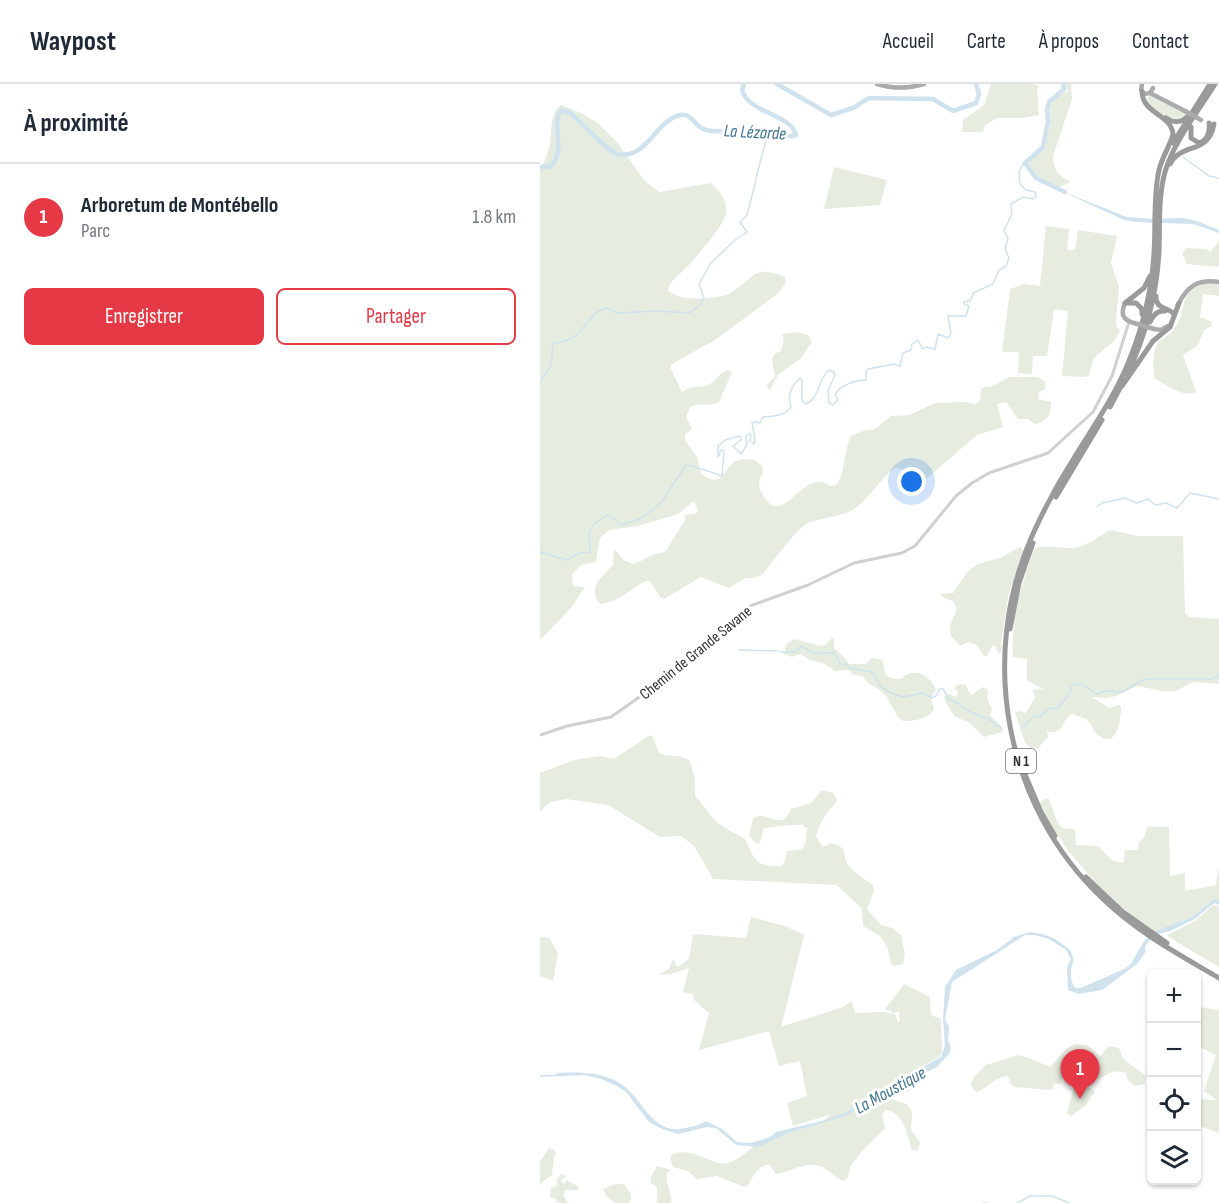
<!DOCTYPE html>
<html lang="fr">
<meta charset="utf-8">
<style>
body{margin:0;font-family:"Sofia Sans Condensed",sans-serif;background:#f6f6f7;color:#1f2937}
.controls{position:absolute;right:18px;bottom:18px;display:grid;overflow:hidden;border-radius:9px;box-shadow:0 2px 4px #0004}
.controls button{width:54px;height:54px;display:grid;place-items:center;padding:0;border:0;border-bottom:2px solid #e0e1e3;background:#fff;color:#1f2937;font:30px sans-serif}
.you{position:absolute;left:372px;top:398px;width:21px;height:21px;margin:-15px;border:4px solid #fff;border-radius:50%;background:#1a73e8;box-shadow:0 0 0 9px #1a73e833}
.badge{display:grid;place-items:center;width:39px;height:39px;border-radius:50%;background:#e63946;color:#fff;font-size:20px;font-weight:700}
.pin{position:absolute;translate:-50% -50px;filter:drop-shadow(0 2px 3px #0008)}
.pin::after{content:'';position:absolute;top:32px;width:21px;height:18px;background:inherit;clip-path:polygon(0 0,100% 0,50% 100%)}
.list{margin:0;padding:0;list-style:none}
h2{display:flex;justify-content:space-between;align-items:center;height:78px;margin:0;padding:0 24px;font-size:26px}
h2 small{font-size:20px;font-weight:400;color:#747a83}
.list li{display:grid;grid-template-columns:39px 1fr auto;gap:18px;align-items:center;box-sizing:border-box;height:108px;padding:0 24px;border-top:2px solid #e0e1e3}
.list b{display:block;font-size:22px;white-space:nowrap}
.list p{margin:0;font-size:20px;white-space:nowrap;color:#747a83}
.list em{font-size:20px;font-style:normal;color:#747a83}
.actions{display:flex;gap:12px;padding:18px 24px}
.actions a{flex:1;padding:14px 0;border:2px solid #e63946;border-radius:9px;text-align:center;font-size:21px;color:#e63946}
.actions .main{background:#e63946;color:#fff}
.icon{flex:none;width:33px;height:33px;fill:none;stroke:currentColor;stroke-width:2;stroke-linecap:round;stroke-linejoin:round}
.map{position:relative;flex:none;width:679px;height:1119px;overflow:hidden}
header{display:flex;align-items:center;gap:36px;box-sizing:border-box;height:84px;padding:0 30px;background:#fff;border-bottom:2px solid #e0e1e3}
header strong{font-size:28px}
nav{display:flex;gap:33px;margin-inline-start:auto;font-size:21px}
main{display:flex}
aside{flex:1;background:#fff}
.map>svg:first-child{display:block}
.green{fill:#e6ecdf}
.water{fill:#cfe2ee}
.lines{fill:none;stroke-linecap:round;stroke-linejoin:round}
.stream{stroke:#cfe2ee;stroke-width:1.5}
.river{stroke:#cfe2ee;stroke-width:4.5}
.minor{stroke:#d0d0d0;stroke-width:3}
.major{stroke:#ababab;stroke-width:4.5}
.highway{stroke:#9a9a9a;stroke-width:5}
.major-bridge{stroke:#ababab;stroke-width:4.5}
.labels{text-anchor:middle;stroke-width:6;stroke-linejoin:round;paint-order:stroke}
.shield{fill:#fff;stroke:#707070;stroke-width:1.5}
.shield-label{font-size:15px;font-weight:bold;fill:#333}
.street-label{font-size:16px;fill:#333;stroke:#fff}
.water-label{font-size:18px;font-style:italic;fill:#3f7597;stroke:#fff}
</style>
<header>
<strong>Waypost</strong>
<nav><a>Accueil</a><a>Carte</a><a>À propos</a><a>Contact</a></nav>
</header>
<main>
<aside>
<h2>À proximité<small></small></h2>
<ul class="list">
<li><span class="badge">1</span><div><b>Arboretum de Montébello</b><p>Parc</p></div><em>1.8 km</em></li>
</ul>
<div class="actions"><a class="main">Enregistrer</a><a>Partager</a></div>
</aside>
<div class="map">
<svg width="679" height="1119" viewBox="0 0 679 1119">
<rect width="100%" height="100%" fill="#fff"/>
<path class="green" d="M451 0H493L499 2 497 8 499 31 482 34H457L445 41 443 48H422L423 36 444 21Z
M525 0H531L532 15 513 72C513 86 519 93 531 98L520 103C507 100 493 93 488 81L489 77 506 62V52L510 42 509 20 517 11 528 7Z
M609 12H611L648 30 636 36C625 33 612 27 607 16Z
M21 21 41 29 59 40 77 58 104 96 119 108 171 99C195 122 188 133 170 156 162 166 154 176 145 185 137 193 130 196 128 207 132 209 137 212 141 213 153 216 182 215 192 208 215 194 212 180 245 193L246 199 237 210 175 256 132 280 130 283 142 308C154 300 160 305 170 300 178 296 179 287 189 286L192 288 179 318C170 323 160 318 150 323L146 333 152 345 145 350V356L157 373 161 390C185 406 182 384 196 377 201 375 209 375 215 376L222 382 223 389 220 394 219 404C222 409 225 416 230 420 248 433 267 383 290 402L297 401C306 386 303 367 311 352L323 347 335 345 351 332 369 331 395 319 424 318 436 320 440 316 441 305 445 303H451L470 293H497L506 298 505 305 499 308 498 315 511 318C512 330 506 339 494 340L488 335H478L466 318 457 320 463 343 437 351 386 395C375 393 364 384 356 384 349 385 326 417 317 423 304 433 283 433 268 439 258 443 231 480 222 491L214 494H206L189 504 161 493 124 515 120 513 110 497H106C90 505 79 518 60 520 46 504 62 493 73 481L74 465 84 476 93 480C107 476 109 470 125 468L145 436V431L155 430 158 426 154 417 138 430 98 442 69 446 60 454 56 478 41 481 32 490 33 502 45 503 31 524 0 556V87C3 80 7 72 9 64 13 48 8 32 21 21Z
M294 83 347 96 340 121 284 125Z
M506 142 529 145 527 166H535L538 146 577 152 571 179 579 203 576 235 577 243 580 246 575 256 554 274 549 291 545 293 522 292 528 227 514 225 507 272H493L492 290 478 289 479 268H462L470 205 484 200 500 202Z
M679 157V183L647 180 642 170 647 164 666 165 670 168Z
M664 199 679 200V212L663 210 660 233 672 238V242L664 246 657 262 643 271 656 308C643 314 626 301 614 294 614 287 612 278 614 270 616 254 627 256 634 245 648 227 637 209 664 199Z
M257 248 268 251 272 258 261 274 238 291 230 306 228 305 227 301 235 292 232 276 234 270 241 267 244 257 242 250Z
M570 446 598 452H643L645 529 650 533 679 535V600L653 598 636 607H623L597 602 576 612 567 614 552 613 569 624 579 621 581 623C581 636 577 666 558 651 553 648 552 639 547 636 543 633 537 632 533 630 519 636 526 652 507 647L508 653 498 664 493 665 485 659 475 628 481 627 485 630 495 614 493 605 505 606 487 596V575L473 573C470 538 482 497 495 464 506 460 522 465 534 464 546 463 559 452 570 446Z
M480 463 483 466 469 509 461 558 462 566 459 570 455 562H452L447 572H444L437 561 429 558 420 562 411 552 410 541 417 525 413 517 402 513 401 510 413 509 428 487 438 480 460 474Z
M292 554 294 555V564L305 574 309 580H326L332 574 340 575 343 578C345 594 346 594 361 595 373 582 391 591 396 606L391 614 394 625C389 635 375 637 363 637L358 633 346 612 340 606 328 599 323 592 314 591 308 586 295 587 285 580 270 576 260 570 252 573 244 570 246 561 254 555 281 562 285 561Z
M425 600 431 611 443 603 448 606 447 614 452 625 450 631 463 644 462 648 444 653 430 639 414 632 407 621 404 613 409 610 416 613 418 609 415 604 417 601Z
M110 651 113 653 119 669C130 674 138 669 150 677L155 696V712C163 720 165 725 171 732 179 743 194 748 205 755 214 773 214 784 241 782L245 777 247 767 262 765 266 758 267 744C265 743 264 742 263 741 259 740 225 743 224 745 222 748 221 756 220 759H216L209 752 213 734C229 725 241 750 251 725L271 719 282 706 294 709 297 717C288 726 279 739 276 752L282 762H286L290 759C308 763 302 768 307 779 312 788 325 795 333 801L334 807 327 825 341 841 352 844 361 851 365 871 363 880 355 882 351 880 348 865 340 852 323 842 322 825 297 801 173 795 154 762 141 752 120 753 68 721 26 715 10 718 0 728V689L34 676 59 672 74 675Z
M506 714 509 715 517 737 522 744 535 745 536 761 558 762C568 770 569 780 584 778L585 766H598L599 758 604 754 607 743H629L630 792 645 789V807L676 801 679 782V816L674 815 652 833 613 849C567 812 525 773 500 719Z
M673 821 679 823V883L637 858 627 851 655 837Z
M211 833 245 842 264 851 241 943 303 923 312 917 315 929 343 928 355 930 358 939 360 937 359 928 352 929 350 925 348 927 345 925 364 900 390 913 391 931 401 935 402 969 399 973 371 989 370 1007 357 1010 351 1015 367 1020 369 1023 372 1028 371 1046 380 1058 379 1065 376 1067 371 1065C368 1050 363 1028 345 1026L342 1032 345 1045C336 1052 319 1070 312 1080 309 1086 310 1092 305 1097 295 1095 290 1086 280 1082 264 1077 251 1088 236 1090L229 1080C217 1083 213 1092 208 1102L204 1103 177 1092 156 1095 148 1087 133 1083 130 1073 135 1069C158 1064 172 1083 188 1079 199 1076 209 1065 219 1059 241 1047 273 1047 292 1030L253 1042 247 1019 267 1012 260 977 239 982 229 947 159 966 169 929 154 916 153 910 143 908 149 884 131 890 118 891 129 885 132 877 134 876 137 882H139L149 875 153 850 206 854Z
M0 853 9 854 18 869 13 897 0 892Z
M660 923 679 926V1049L657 1041V1015L677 1016 664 1007 676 971 657 962V937Z
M535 960 547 961 560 972 569 962 579 964 583 975 605 991V1000L595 1002 588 996 586 989C569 984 567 994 553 996 542 997 535 988 524 990L520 1000H514L513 1005 510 1006 475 1003 470 999 469 994 466 992C454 994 448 1004 437 1008L432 1004 431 999 434 993 446 981 478 971 489 974 510 983 526 965Z
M537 993 555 1008 545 1022 531 1032 527 1029Z
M9 1064 14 1066 16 1070C13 1076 13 1084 12 1091L2 1098 0 1102V1078Z
M117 1082 131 1086 130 1088H127C125 1098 132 1109 131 1119H117V1103L111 1099V1093Z
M21 1090 25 1091 26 1093 21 1096 23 1100 27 1096 39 1103 38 1106H25L24 1112 28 1119H17L16 1115 10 1113 11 1104 17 1102V1095Z
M76 1100H84L91 1111V1116L88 1119H75L67 1113 63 1105Z"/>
<path class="water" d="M521 107 587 133 612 135 643 134 657 137 679 146V149L653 140 596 138 584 136Z
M674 815 679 816V821L674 819 655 835 630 847 618 850 608 858 605 863V869L597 880 562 906 539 910 528 906 527 883 531 875 526 866 509 855 495 851H485L412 898 405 935 409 943 408 956 411 964 409 970 397 983 344 1009 305 1032 248 1049 218 1063 196 1061 176 1044 167 1043 138 1050 122 1045 109 1038 86 1008 75 1001 61 995 45 991 0 993V991H14L18 989C39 988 59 988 78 998 101 1010 110 1048 139 1045 148 1044 158 1042 166 1037L182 1045 197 1058 211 1059 230 1053 236 1048 286 1036 307 1028 332 1011 401 973 405 961 403 934 405 903 416 886 457 866 474 853 490 848 503 850 515 855 530 866 534 876C530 885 529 895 535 904H541L584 885 591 880 604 857 616 847 652 833Z"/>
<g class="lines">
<path class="stream" d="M643 73 669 92 679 94
M216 94 225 60 231 50
M0 298 11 282 13 259C44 257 41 238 62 225L68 224 77 229 117 227 148 229 157 224 164 214 159 200 170 180 195 156 207 148 200 138 207 131 216 96
M557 423 562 419 585 414 597 419 608 415 615 421 626 419 637 424 650 409 679 415
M0 468 27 476 39 469 50 468C51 463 49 459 49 453 49 441 59 436 68 431L82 441 102 434 121 419 146 381C158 383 171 388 182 392L184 367 181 366 178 373V362L185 356 200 352 201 356 193 362 201 370 207 361 206 352 209 350 211 351 210 357 214 360 215 356 212 339 215 338 220 339 223 333C232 333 247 331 251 323 247 312 251 302 260 294L262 296V317L266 320C281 313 277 295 289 286L294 288 295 291 288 307 289 319 293 321 298 316 295 310C301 301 315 296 326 296V288L328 285 354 280 360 282 363 269 371 266 372 260 378 256 383 265 386 263 395 265 398 250 408 254 411 250 408 232H426L429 222 424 220V218L431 216 433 209 453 200 459 186 466 182 469 174 465 165 468 155 464 146 472 130 471 120 483 113 493 115 496 113 495 108 486 106 480 100 479 88 483 80 485 81
M199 566 237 567
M240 568H256L261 562C266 564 269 568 275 569 290 571 293 562 300 580H306L310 584 333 588 341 603 353 610 364 613 383 609 392 614 396 612 400 605H403L410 616C421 619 422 623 431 628 441 633 450 633 457 642L461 643
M482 644 493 633 501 632 507 625 518 624 530 609 532 601 542 600 556 610 565 607 582 608 605 595H672L679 592
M442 1119H448
M477 1119 490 1112H512L529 1119"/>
<path class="river" d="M237 0 291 31 313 24 329 14 393 15 413 27 436 19 439 10 436 0
M523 0 524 5 509 18 507 25 508 38 503 63 485 79 496 94 525 108
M0 83 11 82C27 65 10 40 21 27L29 28C38 35 69 69 77 70 107 76 114 38 140 31 152 28 155 44 166 46 183 50 199 44 216 46 230 47 243 55 256 51 251 30 208 29 202 6L204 0"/>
<path class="minor" d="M0 651 27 642 71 633 125 595 159 568 178 547 210 522 268 501 314 479 362 469 375 462 416 412 432 399 449 389 508 369 553 328 572 292 589 238"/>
<path class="major" d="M337 0C353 5 367 5 384 0
M602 0 601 6 604 10 610 9 613 4
M610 9 645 27
M585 219C580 230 583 236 594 239
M638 221C647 202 658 195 679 198
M614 245 621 246 628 242"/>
<path class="highway" d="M602 7C602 30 631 30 633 50 630 62 622 73 619 86 613 113 616 141 614 169 612 206 603 242 589 277 575 312 553 343 534 374 518 399 504 425 492 452 438 574 465 723 563 815 597 848 638 870 679 894
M626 34C633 39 641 39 647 33
M651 43V54L659 59C668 56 670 47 669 39
M633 59 670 0
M630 80C643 57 668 72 674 40
M616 212C615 225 628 223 634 230
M585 219 604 204 610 192
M587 219H596L602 225V230
M610 238C613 231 617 226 625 227
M587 291C605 253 617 210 619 167 620 141 618 113 625 88 634 57 658 28 675 0
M582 302 613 257 630 243 639 219
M570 323 581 302
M516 413 562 336
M470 545 479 499 493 459
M484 688 501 728 515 752
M546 793 583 828 627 859"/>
<path class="major-bridge" d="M645 27 661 36
M594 239 614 245"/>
</g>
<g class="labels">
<rect class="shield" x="466" y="665" width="30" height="24" rx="4.5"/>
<g class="shield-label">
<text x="481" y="682">N 1</text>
</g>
<g class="street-label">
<text transform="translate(155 568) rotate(-39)" y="6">Chemin de Grande Savane</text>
</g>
<g class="water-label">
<text transform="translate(215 48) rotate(3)" y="6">La Lézarde</text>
<text transform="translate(350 1006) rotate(-29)" y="6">La Moustique</text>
</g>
</g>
</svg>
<div class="controls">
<button>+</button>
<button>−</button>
<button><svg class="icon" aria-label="locate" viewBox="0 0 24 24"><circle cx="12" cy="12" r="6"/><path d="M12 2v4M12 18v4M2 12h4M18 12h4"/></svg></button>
<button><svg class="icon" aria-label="layers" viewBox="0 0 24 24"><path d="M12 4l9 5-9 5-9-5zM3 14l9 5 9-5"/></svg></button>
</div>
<div class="you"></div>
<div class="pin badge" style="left:540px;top:1015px">1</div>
</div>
</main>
